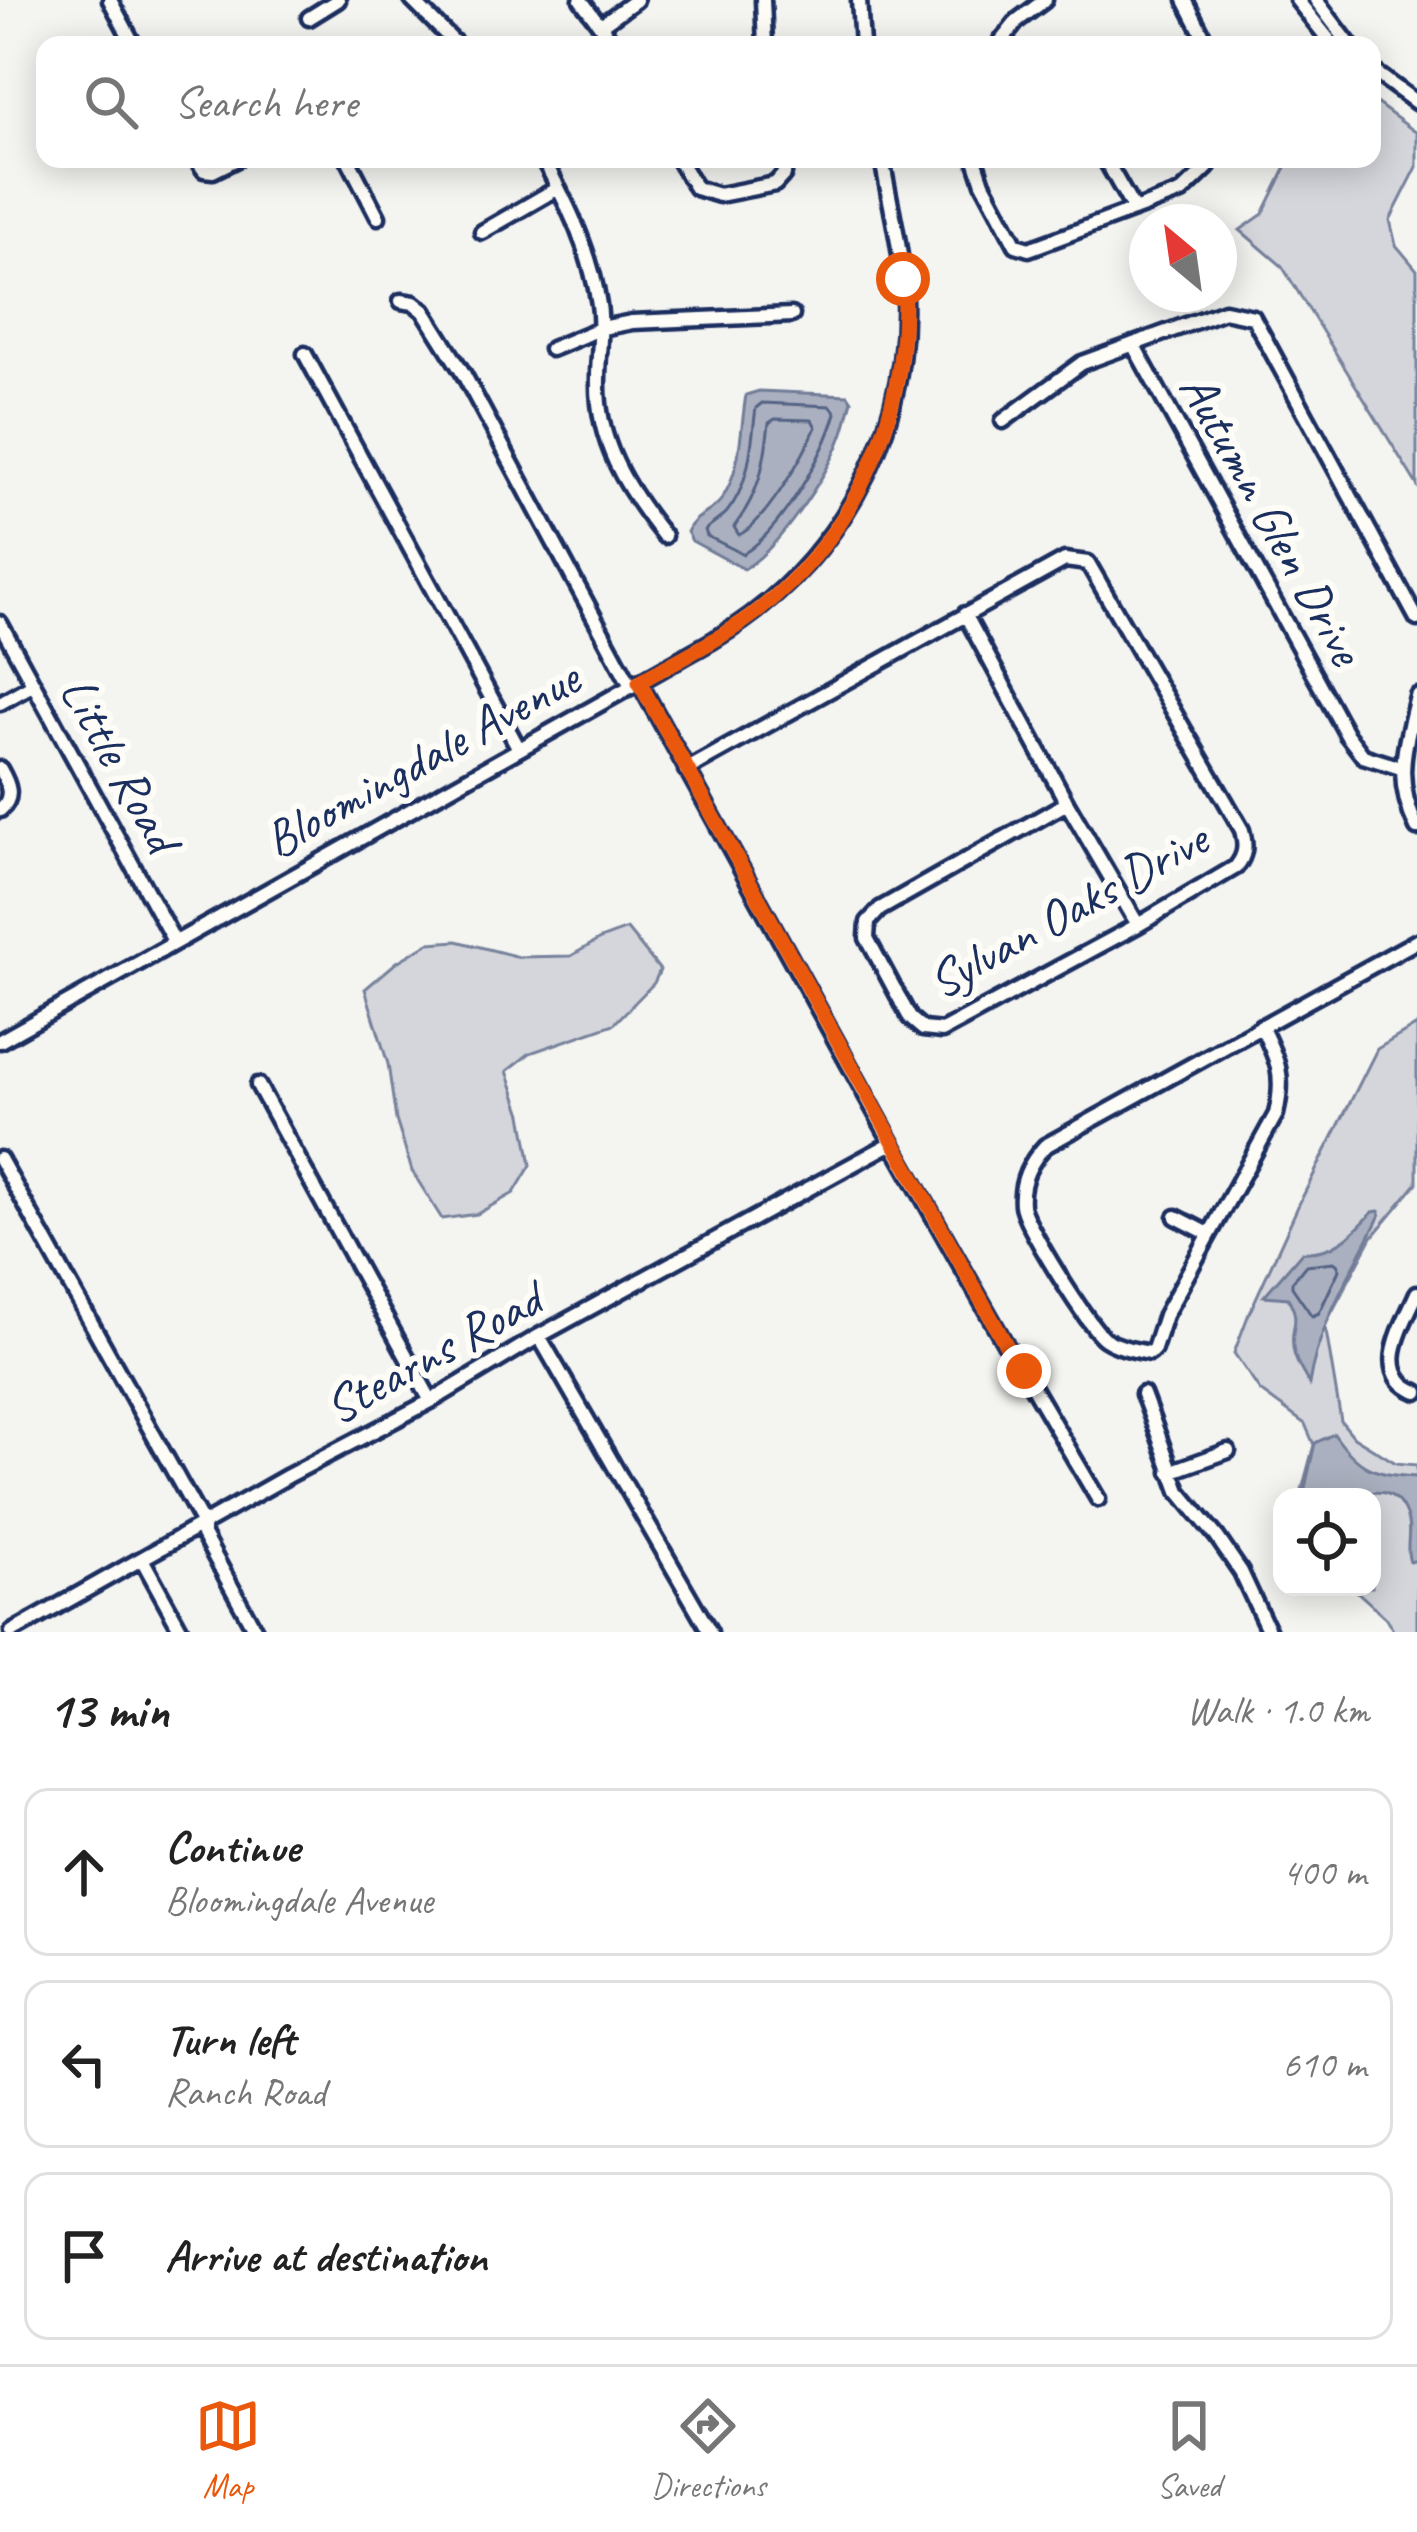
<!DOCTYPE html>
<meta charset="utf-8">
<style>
body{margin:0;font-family:Caveat,sans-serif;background:#f6f6f6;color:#222}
.controls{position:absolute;right:36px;bottom:36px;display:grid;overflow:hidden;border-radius:24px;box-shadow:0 6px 30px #0003}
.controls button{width:108px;height:108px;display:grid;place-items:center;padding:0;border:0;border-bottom:3px solid #e0e0e0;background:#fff;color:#222;font:60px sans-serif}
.compass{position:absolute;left:1129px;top:204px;width:108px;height:108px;border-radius:50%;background:#fff;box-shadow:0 6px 30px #0003;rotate:331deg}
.stop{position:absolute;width:36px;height:36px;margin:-27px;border:9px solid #ea580c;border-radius:50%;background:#fff}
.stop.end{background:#ea580c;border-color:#fff;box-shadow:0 3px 12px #0008}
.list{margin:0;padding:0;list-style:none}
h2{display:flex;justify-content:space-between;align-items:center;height:156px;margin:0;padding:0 48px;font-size:51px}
h2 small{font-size:39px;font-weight:400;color:#767676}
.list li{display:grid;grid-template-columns:78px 1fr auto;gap:36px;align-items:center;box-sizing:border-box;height:168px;margin:0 24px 24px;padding:0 24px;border:3px solid #e0e0e0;border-radius:24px}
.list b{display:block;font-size:45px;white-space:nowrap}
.list p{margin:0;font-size:39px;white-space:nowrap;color:#767676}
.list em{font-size:39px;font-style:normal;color:#767676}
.icon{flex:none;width:66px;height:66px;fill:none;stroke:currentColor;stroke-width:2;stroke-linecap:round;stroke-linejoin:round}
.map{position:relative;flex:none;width:1417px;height:1632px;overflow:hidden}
.search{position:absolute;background:#fff;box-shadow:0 6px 30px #0003;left:36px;right:36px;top:36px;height:132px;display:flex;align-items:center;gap:30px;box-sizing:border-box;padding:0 42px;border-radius:24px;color:#767676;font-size:45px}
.sheet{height:732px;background:#fff}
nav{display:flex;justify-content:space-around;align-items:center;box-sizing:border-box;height:168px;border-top:3px solid #e0e0e0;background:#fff;font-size:33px;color:#767676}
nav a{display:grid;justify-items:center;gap:6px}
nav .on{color:#ea580c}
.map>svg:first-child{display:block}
.green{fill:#d4d6db;stroke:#78829c;stroke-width:3}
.water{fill:#aab0bf;stroke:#717c98;stroke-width:3}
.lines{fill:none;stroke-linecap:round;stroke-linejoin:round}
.shore{stroke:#546385;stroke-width:3}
.minor-casing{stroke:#1b2f5e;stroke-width:21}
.minor{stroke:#fdfcf7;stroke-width:12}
.route{stroke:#ea580c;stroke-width:15}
.labels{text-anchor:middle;stroke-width:12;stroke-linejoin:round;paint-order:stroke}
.street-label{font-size:51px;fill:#1b2f5e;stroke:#fdfcf7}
</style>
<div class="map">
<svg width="1417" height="1632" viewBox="0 0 1417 1632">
<rect width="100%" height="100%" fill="#f4f4f1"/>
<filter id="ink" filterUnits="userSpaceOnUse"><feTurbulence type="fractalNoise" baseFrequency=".00833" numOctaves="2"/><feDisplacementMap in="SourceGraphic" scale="24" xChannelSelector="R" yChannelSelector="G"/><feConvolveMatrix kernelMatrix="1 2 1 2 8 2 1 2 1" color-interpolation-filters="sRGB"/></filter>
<g filter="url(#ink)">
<path class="green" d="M1372 100 1417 133V167L1390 220 1396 245 1417 270V485L1282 266 1240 230 1263 214 1290 159H1372Z
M627 929 660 970 654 983 614 1024 530 1053 507 1071 522 1114 531 1165 514 1193 477 1214 442 1219 412 1171 396 1120 388 1064 365 989 397 962 429 943 457 941 519 957 571 956 600 939Z
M1417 1025V1183L1372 1237 1325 1325 1341 1421 1354 1437 1396 1463 1417 1465V1632H1394L1386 1618 1352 1587H1372V1497H1300L1314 1445 1305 1424 1260 1391 1234 1353 1248 1316 1300 1202 1377 1049Z"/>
<path class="water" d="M759 391 848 395 852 401C848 413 846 426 841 438 828 474 777 551 744 569L692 541 687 532C694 515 711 514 721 500 742 470 740 430 746 395Z
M1379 1211 1380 1215C1354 1269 1318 1324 1309 1384 1303 1373 1294 1360 1293 1347 1290 1324 1302 1323 1288 1298L1264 1296 1302 1252C1334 1254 1352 1235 1373 1212Z
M1334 1434C1358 1469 1374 1475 1417 1477V1560L1410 1562C1404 1547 1413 1531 1406 1515 1392 1480 1366 1495 1341 1497 1328 1498 1315 1497 1303 1497L1315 1443Z"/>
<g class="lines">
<path class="shore" d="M762 403 831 406 836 413C824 455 780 532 743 554L707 536 705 530C712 523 721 519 727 512 751 483 751 443 756 408Z
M775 419 812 420 816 427C804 455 765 523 739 535L734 527C760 492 764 466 769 423Z
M1334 1262 1338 1265 1339 1270 1319 1313 1312 1316 1292 1287V1282L1306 1265Z"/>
<g class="minor-casing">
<path id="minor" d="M110 0 134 45
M412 0 457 45
M581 0 615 45
M763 0 765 45
M859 0 862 45
M1185 0 1208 45
M1297 0 1333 45
M1316 0 1350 45
M309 18 338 0
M601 25 636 0
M998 45 1018 20 1045 0
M1372 70 1417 103
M196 159 204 170 213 171 237 159
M348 159 378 217
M543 159C568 205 591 252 599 305 603 330 598 353 598 378 596 441 626 488 664 536
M678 159 696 188 719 195 775 184 784 174 785 159
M975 159 983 183 1016 245 1029 249 1182 192 1207 168 1211 159
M1105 159 1134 210
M482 232 558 188
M401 301 414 303 424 311 463 373 631 686
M1133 344 1347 735 1363 756 1401 768
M551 349 602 328 632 322 792 315
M305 354 519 749
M1003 421 1082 363 1224 311 1253 317 1417 619
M965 614 1067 803 1138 925
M0 623 174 941
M639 682 892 1143 1015 1361 1023 1371 1098 1499
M1417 696C1405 748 1393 778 1417 828
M0 703 34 684
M0 769C8 783 15 797 0 810
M686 770 1065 560 1088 563 1242 830C1246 845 1246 855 1236 867L1138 925 942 1031 923 1029 910 1018 867 938 868 922 880 909 1067 803
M1261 1026C1278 1060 1285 1076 1276 1114L1165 1315 1154 1349 1150 1353C1134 1350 1119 1348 1105 1339 1090 1329 1023 1222 1022 1205 1020 1182 1030 1162 1045 1146L1417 941
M0 1041 712 641C835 569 909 438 904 296 902 250 890 204 882 159
M258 1085 431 1401
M0 1159 203 1524V1535L256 1632
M1176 1217 1209 1234
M1417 1293C1404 1324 1371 1374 1417 1392
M539 1336 710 1632
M1143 1394 1179 1491 1217 1537 1241 1572 1269 1632
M1170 1472 1228 1451
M142 1559 182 1632
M12 1632 288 1476 431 1401 539 1336 892 1143"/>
</g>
<use href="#minor" class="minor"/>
</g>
</g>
<g class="lines" filter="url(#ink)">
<path class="route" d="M903 279C911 407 860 531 758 611 721 639 679 659 639 682L1015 1361 1024 1371"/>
</g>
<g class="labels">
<g class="street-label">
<text transform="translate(1273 518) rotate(61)" y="18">Autumn Glen Drive</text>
<text transform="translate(421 758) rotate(-29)" y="18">Bloomingdale Avenue</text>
<text transform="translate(121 763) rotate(61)" y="18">Little Road</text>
<text transform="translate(1067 909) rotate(-29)" y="18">Sylvan Oaks Drive</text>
<text transform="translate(432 1352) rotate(-29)" y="18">Stearns Road</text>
</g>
</g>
</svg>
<div class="controls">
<button><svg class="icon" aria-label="locate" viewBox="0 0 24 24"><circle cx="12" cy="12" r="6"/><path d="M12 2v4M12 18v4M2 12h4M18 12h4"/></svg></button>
</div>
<svg class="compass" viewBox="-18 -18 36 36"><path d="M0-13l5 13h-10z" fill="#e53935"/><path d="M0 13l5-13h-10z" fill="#767676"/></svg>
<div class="stop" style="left:903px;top:279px"></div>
<div class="stop end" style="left:1024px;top:1371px"></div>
<div class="search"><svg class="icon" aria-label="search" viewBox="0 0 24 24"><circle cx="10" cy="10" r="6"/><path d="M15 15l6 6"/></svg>Search here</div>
</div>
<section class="sheet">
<h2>13 min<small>Walk · 1.0 km</small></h2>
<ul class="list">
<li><svg class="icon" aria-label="ahead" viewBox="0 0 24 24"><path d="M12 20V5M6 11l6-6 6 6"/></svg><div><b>Continue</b><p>Bloomingdale Avenue</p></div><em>400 m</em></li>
<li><svg class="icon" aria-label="left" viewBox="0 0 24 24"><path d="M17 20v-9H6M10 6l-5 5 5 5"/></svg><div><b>Turn left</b><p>Ranch Road</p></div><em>610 m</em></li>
<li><svg class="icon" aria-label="arrive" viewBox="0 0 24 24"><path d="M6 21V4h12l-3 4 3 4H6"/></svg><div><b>Arrive at destination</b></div></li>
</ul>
</section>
<nav>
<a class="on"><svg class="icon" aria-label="map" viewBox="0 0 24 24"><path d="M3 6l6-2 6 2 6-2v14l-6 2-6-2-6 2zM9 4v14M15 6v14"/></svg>Map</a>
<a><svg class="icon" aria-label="directions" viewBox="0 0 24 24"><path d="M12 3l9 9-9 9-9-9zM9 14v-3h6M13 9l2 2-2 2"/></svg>Directions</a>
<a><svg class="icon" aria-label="saved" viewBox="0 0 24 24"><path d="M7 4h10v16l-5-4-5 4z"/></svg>Saved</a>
</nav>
